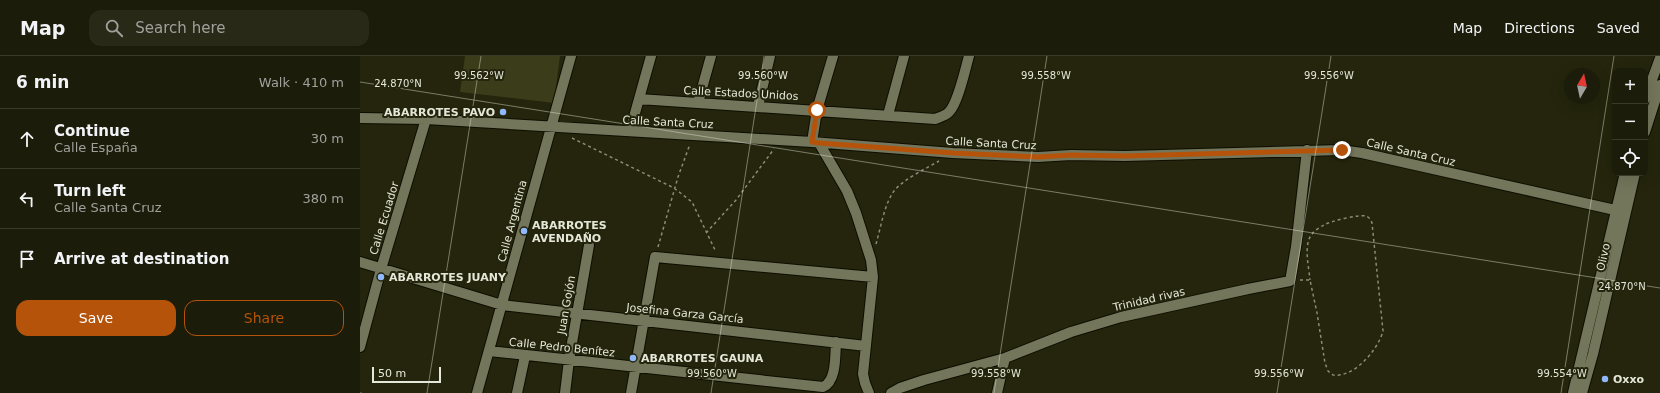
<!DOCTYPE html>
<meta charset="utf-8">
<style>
body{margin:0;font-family:"DejaVu Sans",sans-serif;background:#282917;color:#f1f3f6}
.controls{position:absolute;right:12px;top:12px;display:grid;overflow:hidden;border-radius:8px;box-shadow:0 4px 16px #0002}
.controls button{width:36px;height:36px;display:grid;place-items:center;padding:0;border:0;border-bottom:1px solid #393a2a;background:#1b1c09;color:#f1f3f6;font:20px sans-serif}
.compass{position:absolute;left:1204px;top:12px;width:36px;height:36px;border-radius:50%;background:#1b1c09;box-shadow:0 4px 16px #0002;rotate:9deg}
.scale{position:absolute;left:12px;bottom:10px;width:69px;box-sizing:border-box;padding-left:4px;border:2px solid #e5e7d8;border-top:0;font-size:11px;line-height:14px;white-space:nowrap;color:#e5e7d8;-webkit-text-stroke:3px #24250c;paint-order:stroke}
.stop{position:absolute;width:12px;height:12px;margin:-9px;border:3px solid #b45309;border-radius:50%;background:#fff}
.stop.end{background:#b45309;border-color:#fff;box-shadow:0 1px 4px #0008}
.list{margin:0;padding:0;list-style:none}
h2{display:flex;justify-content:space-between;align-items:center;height:52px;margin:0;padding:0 16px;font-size:17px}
h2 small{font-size:13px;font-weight:400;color:#a0a19c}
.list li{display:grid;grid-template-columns:26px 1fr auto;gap:12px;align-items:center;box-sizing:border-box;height:60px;padding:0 16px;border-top:1px solid #393a2a}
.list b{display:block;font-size:15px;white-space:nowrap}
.list p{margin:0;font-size:13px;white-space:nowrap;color:#a0a19c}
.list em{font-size:13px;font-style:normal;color:#a0a19c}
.actions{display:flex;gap:8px;padding:12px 16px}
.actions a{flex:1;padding:9px 0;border:1px solid #b45309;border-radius:12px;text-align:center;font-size:14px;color:#b45309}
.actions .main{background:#b45309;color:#fff}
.icon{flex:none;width:22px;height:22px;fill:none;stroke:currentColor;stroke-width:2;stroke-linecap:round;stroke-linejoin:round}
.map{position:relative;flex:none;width:1300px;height:337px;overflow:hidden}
header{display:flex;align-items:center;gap:24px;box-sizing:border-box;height:56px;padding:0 20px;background:#1b1c09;border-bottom:1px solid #393a2a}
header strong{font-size:19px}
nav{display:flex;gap:22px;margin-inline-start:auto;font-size:14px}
.search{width:280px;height:36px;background:#282917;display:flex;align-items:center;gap:10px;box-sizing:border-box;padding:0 14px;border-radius:12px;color:#a0a19c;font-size:15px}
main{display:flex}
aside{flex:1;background:#1b1c09}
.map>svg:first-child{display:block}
.pitch{fill:#3b3c19}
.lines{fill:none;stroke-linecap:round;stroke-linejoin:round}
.minor-casing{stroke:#0e0e00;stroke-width:12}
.path{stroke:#8a8b78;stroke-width:1.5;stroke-dasharray:3 3;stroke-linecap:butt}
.minor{stroke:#74765b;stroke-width:10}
.route{stroke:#b45309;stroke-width:5}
.ticks{fill:none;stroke:#e5e7d8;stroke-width:1;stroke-opacity:0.45}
.poi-dot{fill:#90b8fd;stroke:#24250c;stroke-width:1.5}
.labels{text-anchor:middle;stroke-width:4;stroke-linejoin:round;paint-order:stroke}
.street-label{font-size:11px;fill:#e5e7d8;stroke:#24250c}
.poi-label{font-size:11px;font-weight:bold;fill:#e5e7d8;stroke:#24250c;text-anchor:start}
.ticks-label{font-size:10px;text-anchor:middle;fill:#e5e7d8;stroke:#24250c;stroke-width:4;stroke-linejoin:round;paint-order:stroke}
</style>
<header>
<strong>Map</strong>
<div class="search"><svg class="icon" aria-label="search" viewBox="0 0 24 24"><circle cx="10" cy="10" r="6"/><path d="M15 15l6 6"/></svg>Search here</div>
<nav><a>Map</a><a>Directions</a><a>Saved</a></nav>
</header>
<main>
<aside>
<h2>6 min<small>Walk · 410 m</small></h2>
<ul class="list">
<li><svg class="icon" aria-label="ahead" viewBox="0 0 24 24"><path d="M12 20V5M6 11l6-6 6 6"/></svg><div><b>Continue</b><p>Calle España</p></div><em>30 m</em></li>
<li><svg class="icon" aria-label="left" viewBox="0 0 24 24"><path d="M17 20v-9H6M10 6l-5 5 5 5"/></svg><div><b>Turn left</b><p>Calle Santa Cruz</p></div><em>380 m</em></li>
<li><svg class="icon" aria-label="arrive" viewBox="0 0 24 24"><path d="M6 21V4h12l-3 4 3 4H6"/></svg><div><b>Arrive at destination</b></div></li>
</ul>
<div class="actions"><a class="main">Save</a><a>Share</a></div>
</aside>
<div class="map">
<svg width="1300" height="337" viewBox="0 0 1300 337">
<rect width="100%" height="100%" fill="#24250c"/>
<path class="pitch" d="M105 0H200L194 47 100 36Z"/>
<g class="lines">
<g class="minor-casing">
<path id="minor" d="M279 43 575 63C580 61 585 60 589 56 598 47 605 14 609 0
M1285 43 1300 2
M338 47 351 0
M398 50 410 0
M528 59 544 0
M0 62 66 63 452 86 593 97 678 101 711 99 765 100 981 94 1002 97 1255 154
M270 75 291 0
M1285 76 1300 29
M452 86 457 54 473 0
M459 87 487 135 496 157 511 204 513 221 503 318 505 327 509 337
M0 206 142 249 506 290
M0 291 21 213 66 63
M129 295 463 331C477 325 475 298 476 286
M117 337 211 0
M157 337 165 300
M205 337 209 304 229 189
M271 337 295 201 513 221
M531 337 540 332 564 324 645 302 711 276 761 261 888 233 930 225 936 191 947 94
M637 337 645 302
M1213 337 1265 117
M1222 337 1233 298 1275 117"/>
</g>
<path class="path" d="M212 82 314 132 332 146 356 196
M346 177 376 144 414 93
M516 188C521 171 524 149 534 135 542 124 567 112 579 105
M298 191 318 121 330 88
M940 224H950L957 257 965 307 968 315 973 319C994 322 1018 294 1023 275L1012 167C1011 164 1009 161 1006 160 1000 158 970 165 964 169 960 171 954 175 952 178 943 189 949 211 950 224"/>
<use href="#minor" class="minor"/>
</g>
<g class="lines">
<path class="route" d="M457 54 452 86 459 87 593 97 678 101 711 99 765 100 982 94"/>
</g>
<path class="ticks" d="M0 26 1300 232M0 337H2M67 337 121 0M351 337 404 0M634 337 687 0M917 337 971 0M1201 337 1254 0"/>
<g class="poi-dot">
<circle cx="143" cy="56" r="4"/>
<circle cx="164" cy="175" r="4"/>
<circle cx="21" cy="221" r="4"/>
<circle cx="273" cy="302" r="4"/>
<circle cx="1245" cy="323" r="4"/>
</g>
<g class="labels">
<g class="street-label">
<text transform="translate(381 37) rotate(3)" y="4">Calle Estados Unidos</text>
<text transform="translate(308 66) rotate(3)" y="4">Calle Santa Cruz</text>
<text transform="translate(631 87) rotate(3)" y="4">Calle Santa Cruz</text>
<text transform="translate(1051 96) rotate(13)" y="4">Calle Santa Cruz</text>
<text transform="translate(24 162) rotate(-73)" y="4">Calle Ecuador</text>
<text transform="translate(152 165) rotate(-75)" y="4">Calle Argentina</text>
<text transform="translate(1243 201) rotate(-77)" y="4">Olivo</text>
<text transform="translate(789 243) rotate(-13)" y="4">Trinidad rivas</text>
<text transform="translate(206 249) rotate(-80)" y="4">Juan Gojón</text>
<text transform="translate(325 257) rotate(6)" y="4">Josefina Garza García</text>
<text transform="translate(202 291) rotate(6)" y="4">Calle Pedro Benítez</text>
</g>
<g class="poi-label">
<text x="135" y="60" text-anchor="end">ABARROTES PAVO</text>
<text x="172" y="173">ABARROTES<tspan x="172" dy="13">AVENDAÑO</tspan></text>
<text x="29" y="225">ABARROTES JUANY</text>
<text x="281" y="306">ABARROTES GAUNA</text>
<text x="1253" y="327">Oxxo</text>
</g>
</g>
<g class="ticks-label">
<text x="119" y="23">99.562°W</text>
<text x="403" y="23">99.560°W</text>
<text x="686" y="23">99.558°W</text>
<text x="969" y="23">99.556°W</text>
<text x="38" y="31">24.870°N</text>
<text x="1262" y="234">24.870°N</text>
<text x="352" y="321">99.560°W</text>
<text x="636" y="321">99.558°W</text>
<text x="919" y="321">99.556°W</text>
<text x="1202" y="321">99.554°W</text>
</g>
</svg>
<div class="controls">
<button>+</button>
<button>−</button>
<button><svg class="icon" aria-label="locate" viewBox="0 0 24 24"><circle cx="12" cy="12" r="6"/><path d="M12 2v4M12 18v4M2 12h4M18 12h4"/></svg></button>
</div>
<svg class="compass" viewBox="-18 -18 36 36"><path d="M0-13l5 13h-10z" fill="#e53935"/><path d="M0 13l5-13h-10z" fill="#a0a19c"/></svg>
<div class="scale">50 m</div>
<div class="stop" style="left:457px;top:54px"></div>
<div class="stop end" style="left:982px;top:94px"></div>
</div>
</main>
